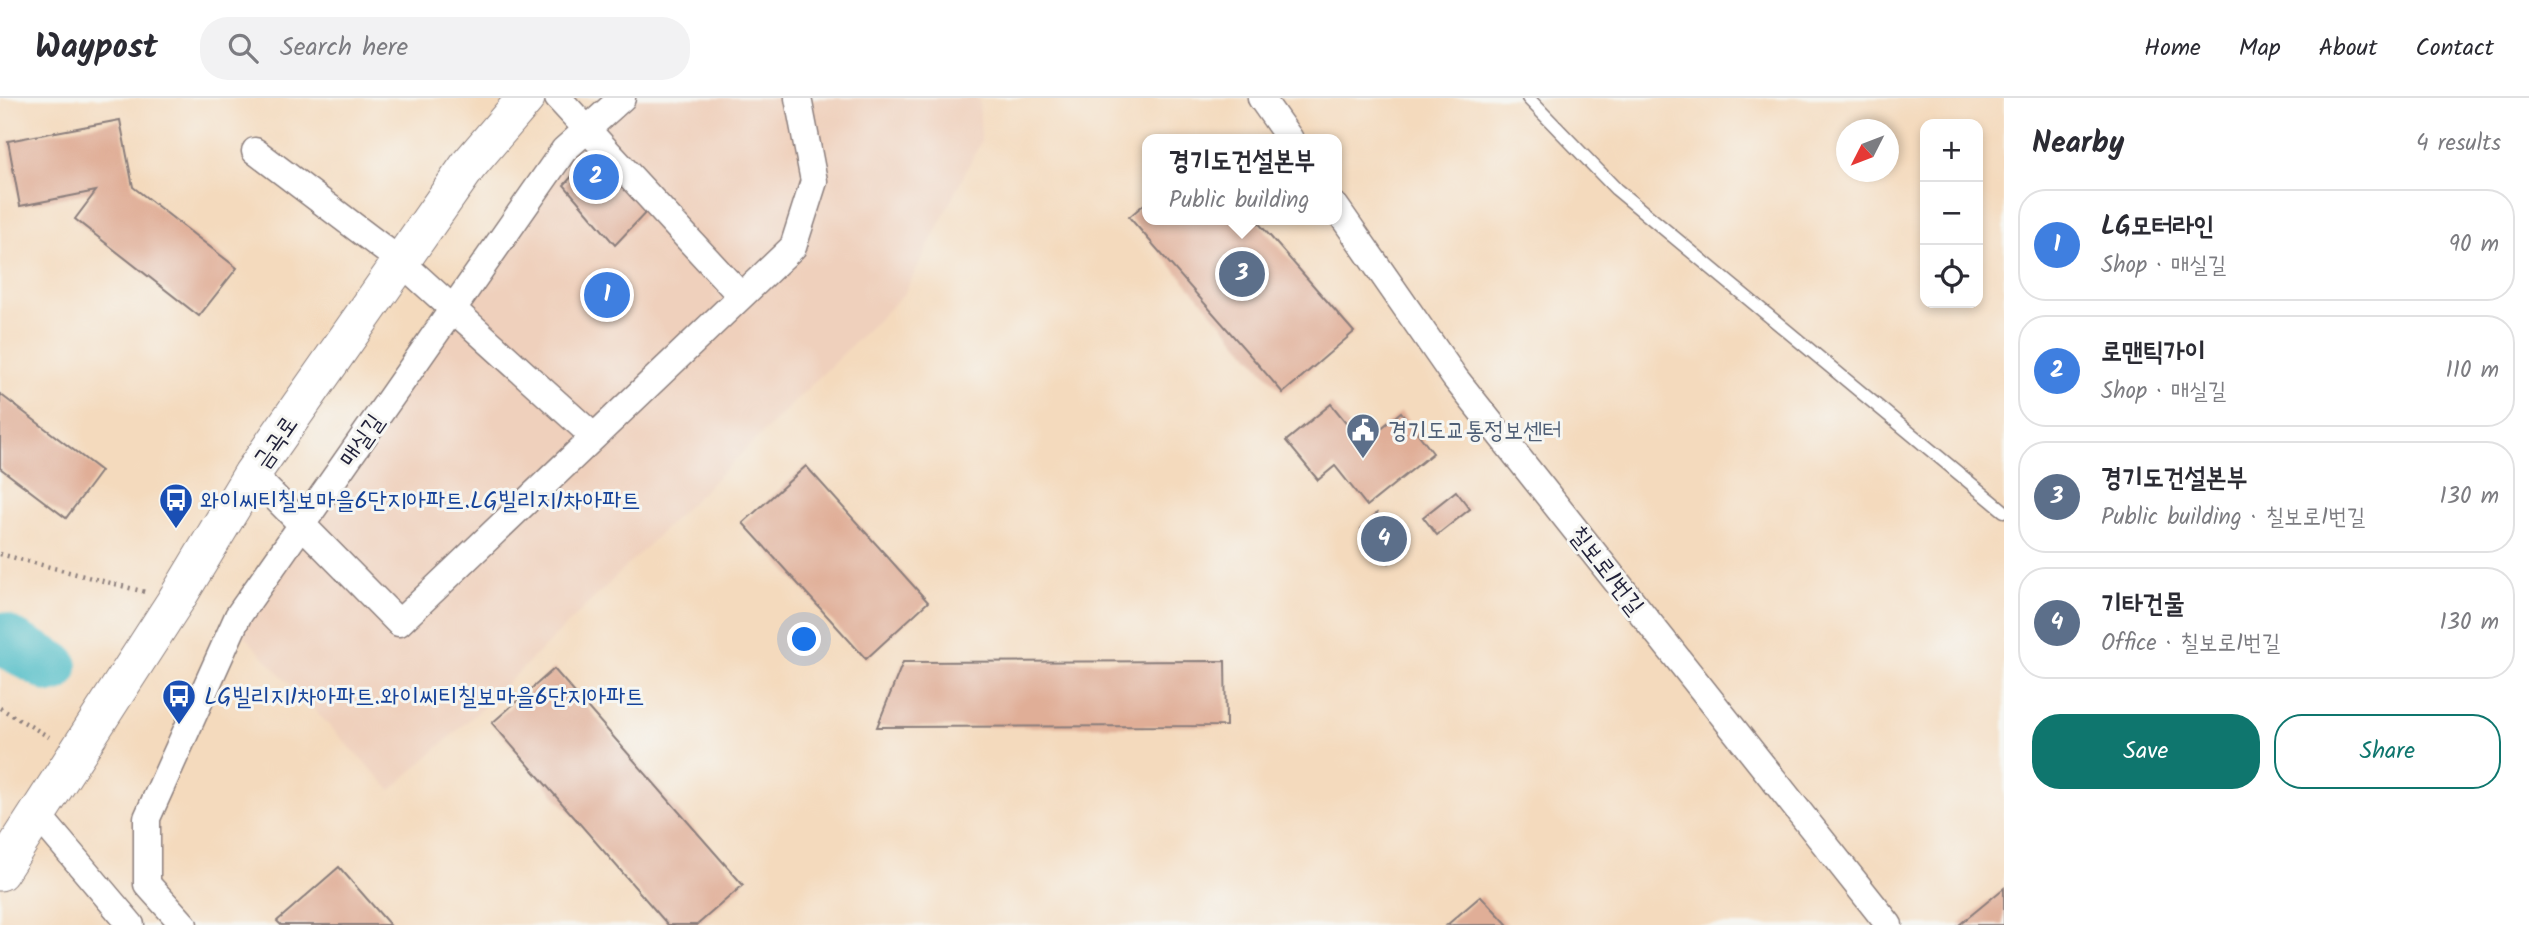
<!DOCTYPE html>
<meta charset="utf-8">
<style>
body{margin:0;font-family:Kalam,"Poor Story",sans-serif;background:#f2f2f3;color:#2b2b33}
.controls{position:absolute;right:21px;top:21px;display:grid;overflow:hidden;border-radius:14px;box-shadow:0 4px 10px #0003}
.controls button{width:63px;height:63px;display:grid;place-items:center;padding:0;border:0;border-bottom:2px solid #e1e1e2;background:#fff;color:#2b2b33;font:35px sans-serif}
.compass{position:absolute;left:1836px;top:21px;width:63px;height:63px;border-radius:50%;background:#fff;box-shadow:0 4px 10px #0003;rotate:228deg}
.you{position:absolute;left:805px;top:542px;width:24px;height:24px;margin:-18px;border:5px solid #fff;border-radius:50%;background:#1a73e8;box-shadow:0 0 0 10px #1a73e833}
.badge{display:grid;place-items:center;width:46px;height:46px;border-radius:50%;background:#0f766e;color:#fff;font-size:23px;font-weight:700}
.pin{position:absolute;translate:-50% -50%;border:4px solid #fff;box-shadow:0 2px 7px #0006}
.popup{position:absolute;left:1142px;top:36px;width:200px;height:91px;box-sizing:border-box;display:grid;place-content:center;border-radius:14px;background:#fff;filter:drop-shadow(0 2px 5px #0005);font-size:23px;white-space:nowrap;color:#7c7c81}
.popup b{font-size:26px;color:#2b2b33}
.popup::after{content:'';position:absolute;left:50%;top:100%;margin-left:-14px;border:14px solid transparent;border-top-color:#fff}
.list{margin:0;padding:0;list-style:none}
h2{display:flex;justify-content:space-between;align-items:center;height:91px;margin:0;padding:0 28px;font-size:30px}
h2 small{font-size:23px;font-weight:400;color:#7c7c81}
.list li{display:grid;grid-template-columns:46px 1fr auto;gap:21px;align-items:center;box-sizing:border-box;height:112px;margin:0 14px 14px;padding:0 14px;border:2px solid #e1e1e2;border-radius:28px}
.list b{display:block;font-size:26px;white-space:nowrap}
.list p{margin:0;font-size:23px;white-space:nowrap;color:#7c7c81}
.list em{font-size:23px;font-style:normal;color:#7c7c81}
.actions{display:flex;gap:14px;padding:21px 28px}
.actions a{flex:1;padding:16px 0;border:2px solid #0f766e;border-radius:28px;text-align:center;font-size:24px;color:#0f766e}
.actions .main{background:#0f766e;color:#fff}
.icon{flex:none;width:38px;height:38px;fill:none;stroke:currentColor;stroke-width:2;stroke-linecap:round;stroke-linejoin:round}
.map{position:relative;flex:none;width:2004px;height:827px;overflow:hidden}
header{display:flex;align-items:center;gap:42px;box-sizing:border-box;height:98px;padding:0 35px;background:#fff;border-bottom:2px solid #e1e1e2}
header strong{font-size:33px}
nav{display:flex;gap:38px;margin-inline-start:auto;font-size:24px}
.search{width:490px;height:63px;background:#f2f2f3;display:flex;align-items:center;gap:18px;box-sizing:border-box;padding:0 24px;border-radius:28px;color:#7c7c81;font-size:26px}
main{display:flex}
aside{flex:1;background:#fff}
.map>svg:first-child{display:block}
.built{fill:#efd0bc}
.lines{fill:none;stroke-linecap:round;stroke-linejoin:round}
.river{stroke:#4ebcc6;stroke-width:52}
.building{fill:#e0ae97}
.service-casing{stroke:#8b7e7c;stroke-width:15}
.minor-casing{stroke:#8b7e7c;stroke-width:29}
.secondary-casing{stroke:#8b7e7c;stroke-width:39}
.path{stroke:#8b7e7c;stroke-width:4.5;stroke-dasharray:2 5;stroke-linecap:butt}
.service{stroke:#fff;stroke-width:12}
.minor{stroke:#fff;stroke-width:26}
.secondary{stroke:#fff;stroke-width:37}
.labels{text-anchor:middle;stroke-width:6;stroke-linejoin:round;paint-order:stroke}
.service-label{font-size:24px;fill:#4e5e75;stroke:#f6f6f2;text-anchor:start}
.street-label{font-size:24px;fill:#22223b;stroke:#f6f6f2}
.transit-label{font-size:24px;fill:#164399;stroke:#f6f6f2;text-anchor:start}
</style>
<header>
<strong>Waypost</strong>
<div class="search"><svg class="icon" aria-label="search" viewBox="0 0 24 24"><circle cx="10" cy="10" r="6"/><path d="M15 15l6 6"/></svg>Search here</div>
<nav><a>Home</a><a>Map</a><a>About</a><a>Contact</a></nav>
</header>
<main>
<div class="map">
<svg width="2004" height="827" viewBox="0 0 2004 827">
<rect width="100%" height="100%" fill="#f6f6f2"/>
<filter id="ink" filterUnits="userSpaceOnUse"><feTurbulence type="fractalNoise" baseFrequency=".0143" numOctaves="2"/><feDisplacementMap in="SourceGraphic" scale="14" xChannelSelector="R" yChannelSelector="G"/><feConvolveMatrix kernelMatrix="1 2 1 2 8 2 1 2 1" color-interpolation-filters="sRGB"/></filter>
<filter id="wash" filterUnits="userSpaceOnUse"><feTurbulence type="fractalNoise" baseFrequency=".00686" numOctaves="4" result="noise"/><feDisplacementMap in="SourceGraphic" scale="28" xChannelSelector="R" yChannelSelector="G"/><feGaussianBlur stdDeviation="1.57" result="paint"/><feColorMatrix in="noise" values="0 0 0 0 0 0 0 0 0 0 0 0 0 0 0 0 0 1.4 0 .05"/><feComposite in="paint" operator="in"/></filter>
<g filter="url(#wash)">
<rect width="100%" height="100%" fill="#f4dabd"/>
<path class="built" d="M602 0H979L981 43 904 196 481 611 391 692 241 535 551 49Z"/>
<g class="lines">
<path class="river" d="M0 540 52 569"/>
</g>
<g id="blocks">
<path class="building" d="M120 22 133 89 237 170 199 218 75 121 96 93 20 108 8 43Z
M597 51 650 110 615 147 564 87Z
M1148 103V122H1256L1354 234 1283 295 1129 119Z
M0 296 101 373 66 420 0 370Z
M1331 306 1363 345 1401 314 1433 355 1367 408 1335 368 1318 382 1286 343Z
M806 368 928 504 866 561 743 425Z
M1456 393 1470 411 1437 437 1423 419Z
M1377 415 1406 451 1389 465 1361 431Z
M1225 563 1226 628 877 629 903 564Z
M554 571 743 787 697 827H668L492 625Z
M339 769 390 827H281L277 823Z
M2004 790V827H1959Z
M1481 798 1508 827H1447Z"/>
</g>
</g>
<g filter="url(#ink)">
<use href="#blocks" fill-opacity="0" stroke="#8b7e7c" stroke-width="2"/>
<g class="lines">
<g class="service-casing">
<path id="service" d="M1528 0 1616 91 2004 413"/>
</g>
<g class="minor-casing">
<path id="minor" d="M558 0 741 198
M1261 0 1290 41
M255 53 400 163 594 339
M1336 109 1455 280 1889 827
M252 376 399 525 793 149 814 83 798 0
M38 717 131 827
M184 827 147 786V720L238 518 564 52 622 0"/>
</g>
<g class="secondary-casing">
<path id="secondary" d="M0 774 176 502 252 376 468 68 526 0"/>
</g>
<path class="path" d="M0 456 145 494
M0 610 49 639"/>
<use href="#service" class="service"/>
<use href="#minor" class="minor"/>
<use href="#secondary" class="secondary"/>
</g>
</g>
<defs>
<g id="civic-pin" transform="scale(1.75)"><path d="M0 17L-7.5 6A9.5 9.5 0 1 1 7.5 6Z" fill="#5c6f8a" stroke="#f6f6f2"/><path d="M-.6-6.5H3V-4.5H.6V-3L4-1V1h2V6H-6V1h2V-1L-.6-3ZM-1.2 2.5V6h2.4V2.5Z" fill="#fff"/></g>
<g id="bus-pin" transform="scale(1.75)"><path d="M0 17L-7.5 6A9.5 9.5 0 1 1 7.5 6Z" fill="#1a4fb4" stroke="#f6f6f2"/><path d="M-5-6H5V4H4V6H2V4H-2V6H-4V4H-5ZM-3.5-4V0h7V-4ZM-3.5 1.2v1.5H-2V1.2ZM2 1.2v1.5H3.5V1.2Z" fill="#fff"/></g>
</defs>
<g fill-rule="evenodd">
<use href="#civic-pin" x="1363" y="332"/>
<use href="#bus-pin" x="176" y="402"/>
<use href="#bus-pin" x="179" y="598"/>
</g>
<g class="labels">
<g class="service-label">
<text x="1388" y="340">경기도교통정보센터</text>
</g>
<g class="street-label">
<text transform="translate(361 342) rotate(-55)" y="8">매실길</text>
<text transform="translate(275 344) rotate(-55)" y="8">금곡로</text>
<text transform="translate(1607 472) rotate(52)" y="8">칠보로1번길</text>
</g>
<g class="transit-label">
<text x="200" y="410">와이씨티칠보마을6단지아파트.LG빌리지1차아파트</text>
<text x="204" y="606">LG빌리지1차아파트.와이씨티칠보마을6단지아파트</text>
</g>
</g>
</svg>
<div class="controls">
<button>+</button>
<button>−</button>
<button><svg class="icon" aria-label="locate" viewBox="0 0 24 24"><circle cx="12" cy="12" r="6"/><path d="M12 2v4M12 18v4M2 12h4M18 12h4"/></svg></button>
</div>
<svg class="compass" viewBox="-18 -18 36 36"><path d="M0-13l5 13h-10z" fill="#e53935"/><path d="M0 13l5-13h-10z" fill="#7c7c81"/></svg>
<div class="you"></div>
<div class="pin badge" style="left:607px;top:197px;background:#3f7fe0">1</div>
<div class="pin badge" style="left:596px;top:79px;background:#3f7fe0">2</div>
<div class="pin badge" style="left:1242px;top:176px;background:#5c6f8a">3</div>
<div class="popup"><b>경기도건설본부</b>Public building</div>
<div class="pin badge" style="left:1384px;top:441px;background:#5c6f8a">4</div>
</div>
<aside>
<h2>Nearby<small>4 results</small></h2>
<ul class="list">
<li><span class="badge" style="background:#3f7fe0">1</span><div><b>LG모터라인</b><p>Shop · 매실길</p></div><em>90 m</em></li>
<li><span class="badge" style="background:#3f7fe0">2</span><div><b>로맨틱가이</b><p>Shop · 매실길</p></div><em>110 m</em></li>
<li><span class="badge" style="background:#5c6f8a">3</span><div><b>경기도건설본부</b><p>Public building · 칠보로1번길</p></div><em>130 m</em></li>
<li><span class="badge" style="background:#5c6f8a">4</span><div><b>기타건물</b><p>Office · 칠보로1번길</p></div><em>130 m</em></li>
</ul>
<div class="actions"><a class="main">Save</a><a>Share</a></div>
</aside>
</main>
